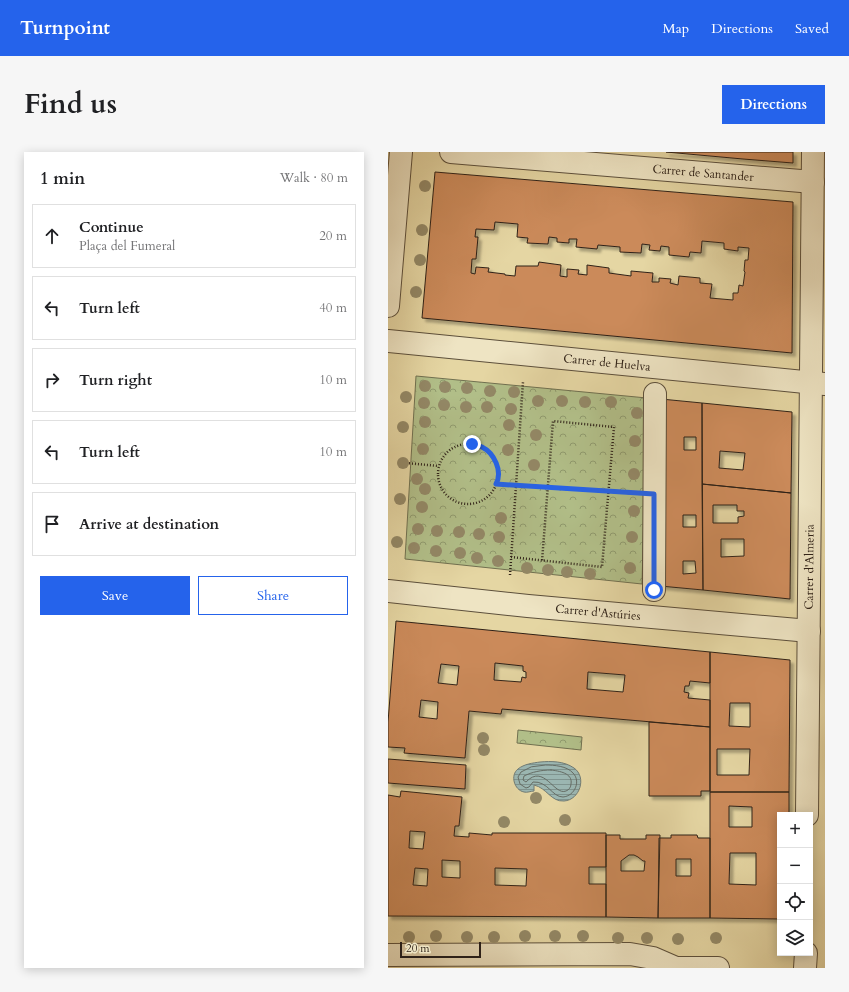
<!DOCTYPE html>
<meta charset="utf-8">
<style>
body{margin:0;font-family:Cardo,serif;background:#f6f6f6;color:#202124}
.controls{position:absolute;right:12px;bottom:12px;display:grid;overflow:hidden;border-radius:0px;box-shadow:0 2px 10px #0003}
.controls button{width:36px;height:36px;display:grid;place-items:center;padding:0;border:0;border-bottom:1px solid #e0e0e0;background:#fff;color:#202124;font:20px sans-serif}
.scale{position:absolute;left:12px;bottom:10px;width:81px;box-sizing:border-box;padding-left:4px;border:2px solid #2f2218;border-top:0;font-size:11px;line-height:14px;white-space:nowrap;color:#2f2218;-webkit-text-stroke:3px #eee4c3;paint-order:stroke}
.stop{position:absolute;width:12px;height:12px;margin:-9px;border:3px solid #2563eb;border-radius:50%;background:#fff}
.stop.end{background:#2563eb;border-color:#fff;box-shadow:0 1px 4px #0008}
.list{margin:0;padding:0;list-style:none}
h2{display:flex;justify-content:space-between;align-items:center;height:52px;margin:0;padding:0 16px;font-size:17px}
h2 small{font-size:13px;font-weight:400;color:#757577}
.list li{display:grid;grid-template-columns:26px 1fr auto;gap:12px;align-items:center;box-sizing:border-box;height:64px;margin:0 8px 8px;padding:0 8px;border:1px solid #e0e0e0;border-radius:0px}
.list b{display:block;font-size:15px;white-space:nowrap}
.list p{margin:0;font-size:13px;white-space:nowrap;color:#757577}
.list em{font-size:13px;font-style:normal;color:#757577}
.actions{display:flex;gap:8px;padding:12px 16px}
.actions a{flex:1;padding:9px 0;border:1px solid #2563eb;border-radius:0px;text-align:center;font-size:14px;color:#2563eb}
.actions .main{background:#2563eb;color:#fff}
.icon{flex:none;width:22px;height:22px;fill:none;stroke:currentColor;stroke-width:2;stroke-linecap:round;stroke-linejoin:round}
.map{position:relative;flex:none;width:437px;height:816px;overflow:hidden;border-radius:0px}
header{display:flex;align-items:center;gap:24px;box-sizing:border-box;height:56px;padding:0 20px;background:#2563eb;color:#fff}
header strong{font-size:19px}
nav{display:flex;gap:22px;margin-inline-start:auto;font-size:14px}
.intro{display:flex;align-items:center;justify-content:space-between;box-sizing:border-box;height:96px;padding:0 24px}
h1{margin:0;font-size:28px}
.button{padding:10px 18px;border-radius:0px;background:#2563eb;color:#fff;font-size:14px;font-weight:700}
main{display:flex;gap:24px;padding:0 24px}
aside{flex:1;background:#fff;border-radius:0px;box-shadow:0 2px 10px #0003}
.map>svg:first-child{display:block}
.forest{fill:url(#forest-crowns);stroke:#707050}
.water{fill:url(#water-rules);stroke:#707b74}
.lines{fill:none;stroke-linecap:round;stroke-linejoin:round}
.shore{stroke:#656c64;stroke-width:1}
.building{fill:#cb8a5a;stroke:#2f2218;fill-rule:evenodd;filter:url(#shadow)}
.minor-casing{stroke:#5c4f3b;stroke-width:24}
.path{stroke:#2f2218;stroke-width:2.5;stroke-dasharray:1 2;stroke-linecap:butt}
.minor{stroke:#eee4c3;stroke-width:22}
.tree{fill:#938866}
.route{stroke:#2563eb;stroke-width:5}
.labels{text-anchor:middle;stroke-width:4;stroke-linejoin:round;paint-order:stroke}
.street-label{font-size:12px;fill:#2f2218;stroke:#eee4c3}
</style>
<header>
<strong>Turnpoint</strong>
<nav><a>Map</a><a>Directions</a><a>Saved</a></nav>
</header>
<div class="intro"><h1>Find us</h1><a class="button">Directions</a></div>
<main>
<aside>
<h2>1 min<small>Walk · 80 m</small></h2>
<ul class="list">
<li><svg class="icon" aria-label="ahead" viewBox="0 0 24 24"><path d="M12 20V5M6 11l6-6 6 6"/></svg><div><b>Continue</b><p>Plaça del Fumeral</p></div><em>20 m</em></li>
<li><svg class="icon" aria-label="left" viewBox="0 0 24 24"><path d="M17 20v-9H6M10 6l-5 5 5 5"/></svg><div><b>Turn left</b></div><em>40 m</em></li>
<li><svg class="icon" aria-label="right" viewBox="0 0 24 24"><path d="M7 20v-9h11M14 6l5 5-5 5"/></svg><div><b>Turn right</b></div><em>10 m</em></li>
<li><svg class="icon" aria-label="left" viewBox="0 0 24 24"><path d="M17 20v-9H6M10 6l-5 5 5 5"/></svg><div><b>Turn left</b></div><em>10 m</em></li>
<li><svg class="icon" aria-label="arrive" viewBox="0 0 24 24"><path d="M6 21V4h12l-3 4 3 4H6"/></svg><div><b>Arrive at destination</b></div></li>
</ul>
<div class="actions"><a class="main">Save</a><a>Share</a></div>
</aside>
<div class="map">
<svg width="437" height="816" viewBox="0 0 437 816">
<defs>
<pattern id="forest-crowns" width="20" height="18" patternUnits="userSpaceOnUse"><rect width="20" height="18" fill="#b1be88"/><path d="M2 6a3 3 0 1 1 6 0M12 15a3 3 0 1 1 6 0" fill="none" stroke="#909a6e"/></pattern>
<pattern id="water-rules" width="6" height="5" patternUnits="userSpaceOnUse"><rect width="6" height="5" fill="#9bb6b1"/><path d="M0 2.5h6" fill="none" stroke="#7f948f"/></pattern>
<filter id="shadow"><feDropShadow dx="3.5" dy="3.5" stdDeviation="1" flood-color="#0004"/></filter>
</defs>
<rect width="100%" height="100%" fill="#e5d6a3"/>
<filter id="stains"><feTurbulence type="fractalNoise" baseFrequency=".005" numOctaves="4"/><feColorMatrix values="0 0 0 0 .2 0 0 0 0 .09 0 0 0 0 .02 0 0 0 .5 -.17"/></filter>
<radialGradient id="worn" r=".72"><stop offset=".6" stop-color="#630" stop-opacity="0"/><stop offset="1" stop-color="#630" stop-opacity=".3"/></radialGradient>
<path class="forest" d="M28 224 259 246 254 432 17 407Z
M130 578 194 585 193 598 129 591Z"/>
<path class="water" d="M152 610C163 609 176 609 186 616 199 625 192 648 176 649 163 650 159 636 146 633V639C143 639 139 641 136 640 126 638 122 623 130 617 136 612 145 611 152 610Z"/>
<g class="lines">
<path class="shore" d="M158 613C166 613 179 614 185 621 193 629 187 644 175 645 164 645 160 629 145 630L141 635 138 636 132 632 130 625 133 620 143 615Z
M163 618C171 619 185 621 183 632 183 635 181 638 178 639 166 644 156 611 138 630L135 628 136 624C144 620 153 618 163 618Z"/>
</g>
<path class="building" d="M278 0H405V11L355 7Z
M47 20 405 50 404 201 34 166ZM107 70 130 72 129 85 140 86 139 91 160 92 161 85 169 86V90L181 91V87H189L188 95 209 97 210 93 232 95V100L253 101 254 92 262 93 261 98 272 99 273 94 281 95V103L301 105 302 100 313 101 314 89 336 91V97L350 99V95L361 96 360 108H357L356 119 357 120 355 134 351 133 350 141H345V148L322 146 324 132 312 131V126L291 124 290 133 282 131 283 127 271 126V130H264L265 121 243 119V124L221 121V116L199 113V123L190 122 191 118 179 117V125L172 124 173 113 151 110 150 114H128L127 124 117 123V122L100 120 101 116 88 115 87 122 83 121 84 107H88L90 85H87L88 77 106 78Z
M273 247 314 251 315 438 272 434ZM296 285H308V298H296ZM295 363H308V375H295ZM295 409H307L308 421 295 422Z
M314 251 404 260 403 341 314 332ZM332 299 357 301 355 318 331 316Z
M314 332 403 341 402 447 315 438ZM325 353H349V359H356V364L350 365V371H325ZM333 387H356V404L333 405Z
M8 469 322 500V531L302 529 301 534H297L296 540 301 541 300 546 322 548V575L114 557 113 562 81 559 77 606 16 601 17 596 0 595V570ZM107 511 135 514V519L138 520V526L134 525 133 530 106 528ZM53 512 71 514 69 533 50 531ZM200 520 237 523 235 540 199 537ZM33 548 50 550 49 567 31 565Z
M322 500 402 508 401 640H322ZM342 551H362V575L341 574ZM329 597H362L361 623H329Z
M261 570 322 575V639H313V644H261Z
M0 607 78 613 77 637 0 631Z
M13 639 74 645 71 674H67L66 684 81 685V681L104 683V681H218V715H201V732H218V765L0 764V643L12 645ZM22 679 37 680 35 697 21 696ZM54 708 72 709V726L54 725ZM27 716 40 717 39 734 25 733ZM107 716 139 717 138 734 107 733Z
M322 640H401V663H392V767L322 766ZM341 654 364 655V675H341ZM342 701H368V733L341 732Z
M218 683H232V687H258V683H272L270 766 218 765ZM241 703H246L250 705 255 709H257L256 719H233V709Z
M283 683H309L310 686H322V766H270L271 686H283ZM288 707H303V724H288Z"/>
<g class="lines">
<g class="minor-casing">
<g id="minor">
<path id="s1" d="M63 0 425 30"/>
<path d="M0 154 13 0"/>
<path id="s2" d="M0 189 437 232"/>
<path d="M266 438 267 242"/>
<path id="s3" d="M0 439 140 454 421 479"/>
<path id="s4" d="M419 663 425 0"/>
<path d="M0 803 242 802 265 806 288 816"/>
<path d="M287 816H330"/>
<path d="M417 816 418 801"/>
</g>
</g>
<path class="path" d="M50 322a30 30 0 1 1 60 0a30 30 0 1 1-60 0Z
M18 311 51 314
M108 332 241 341
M123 405 214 415 226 275 165 269 154 409
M122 423 135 230"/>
<use href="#minor" class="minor"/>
</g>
<g class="tree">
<circle cx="37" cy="34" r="6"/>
<circle cx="34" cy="78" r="6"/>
<circle cx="32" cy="108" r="6"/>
<circle cx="28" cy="140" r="6"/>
<circle cx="37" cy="234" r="6"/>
<circle cx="57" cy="235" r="6"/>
<circle cx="79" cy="236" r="6"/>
<circle cx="102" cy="239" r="6"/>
<circle cx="126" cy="240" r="6"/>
<circle cx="18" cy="245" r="6"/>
<circle cx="150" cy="249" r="6"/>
<circle cx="174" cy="249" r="6"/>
<circle cx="197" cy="250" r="6"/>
<circle cx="223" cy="250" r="6"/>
<circle cx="36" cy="251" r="6"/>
<circle cx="56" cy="253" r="6"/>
<circle cx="78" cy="255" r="6"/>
<circle cx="99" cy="255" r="6"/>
<circle cx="123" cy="257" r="6"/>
<circle cx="249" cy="261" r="6"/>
<circle cx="37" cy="270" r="6"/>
<circle cx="121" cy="273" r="6"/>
<circle cx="15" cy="275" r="6"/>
<circle cx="148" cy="283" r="6"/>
<circle cx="247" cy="289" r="6"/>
<circle cx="35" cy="297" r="6"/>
<circle cx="120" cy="298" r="6"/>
<circle cx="15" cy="311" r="6"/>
<circle cx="146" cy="313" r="6"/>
<circle cx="246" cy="322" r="6"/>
<circle cx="29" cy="327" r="6"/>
<circle cx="37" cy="337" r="6"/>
<circle cx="12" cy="347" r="6"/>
<circle cx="34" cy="355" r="6"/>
<circle cx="246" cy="359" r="6"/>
<circle cx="113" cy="366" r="6"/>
<circle cx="30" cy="377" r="6"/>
<circle cx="49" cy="379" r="6"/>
<circle cx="71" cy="380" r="6"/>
<circle cx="91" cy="382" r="6"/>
<circle cx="111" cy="385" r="6"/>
<circle cx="244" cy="385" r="6"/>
<circle cx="9" cy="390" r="6"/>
<circle cx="26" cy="396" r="6"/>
<circle cx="48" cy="399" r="6"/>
<circle cx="72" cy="401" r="6"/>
<circle cx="89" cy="406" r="6"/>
<circle cx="110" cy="409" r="6"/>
<circle cx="139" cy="416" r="6"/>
<circle cx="242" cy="416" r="6"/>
<circle cx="160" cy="418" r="6"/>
<circle cx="179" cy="420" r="6"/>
<circle cx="202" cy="422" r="6"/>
<circle cx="95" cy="586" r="6"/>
<circle cx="96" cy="598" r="6"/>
<circle cx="148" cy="646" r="6"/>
<circle cx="177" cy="668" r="6"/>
<circle cx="116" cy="670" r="6"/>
<circle cx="48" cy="784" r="6"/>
<circle cx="137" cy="784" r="6"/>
<circle cx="167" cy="784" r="6"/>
<circle cx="195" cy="784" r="6"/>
<circle cx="21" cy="785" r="6"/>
<circle cx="79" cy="785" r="6"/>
<circle cx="106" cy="785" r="6"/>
<circle cx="230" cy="786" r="6"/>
<circle cx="259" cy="786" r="6"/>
<circle cx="328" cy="786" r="6"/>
<circle cx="290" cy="787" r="6"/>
</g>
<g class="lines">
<path class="route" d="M84 292C87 293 91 293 94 295 106 301 115 319 108 332L266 342V438"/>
</g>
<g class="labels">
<g class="street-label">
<text dy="4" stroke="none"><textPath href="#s1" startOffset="253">Carrer de Santander</textPath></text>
<text dy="4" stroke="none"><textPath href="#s2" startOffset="220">Carrer de Huelva</textPath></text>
<text dy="4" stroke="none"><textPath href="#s4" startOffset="248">Carrer d'Almeria</textPath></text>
<text dy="4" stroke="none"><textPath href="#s3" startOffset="211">Carrer d'Astúries</textPath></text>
</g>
</g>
<rect width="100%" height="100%" filter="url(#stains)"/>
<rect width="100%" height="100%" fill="url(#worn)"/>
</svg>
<div class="controls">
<button>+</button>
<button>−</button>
<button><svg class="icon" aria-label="locate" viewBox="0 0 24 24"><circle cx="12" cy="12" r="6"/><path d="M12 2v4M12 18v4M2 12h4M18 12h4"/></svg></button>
<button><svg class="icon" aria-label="layers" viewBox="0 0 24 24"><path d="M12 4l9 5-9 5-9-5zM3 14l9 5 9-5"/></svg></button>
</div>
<div class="scale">20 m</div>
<div class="stop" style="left:266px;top:438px"></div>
<div class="stop end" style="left:84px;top:292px"></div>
</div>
</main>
